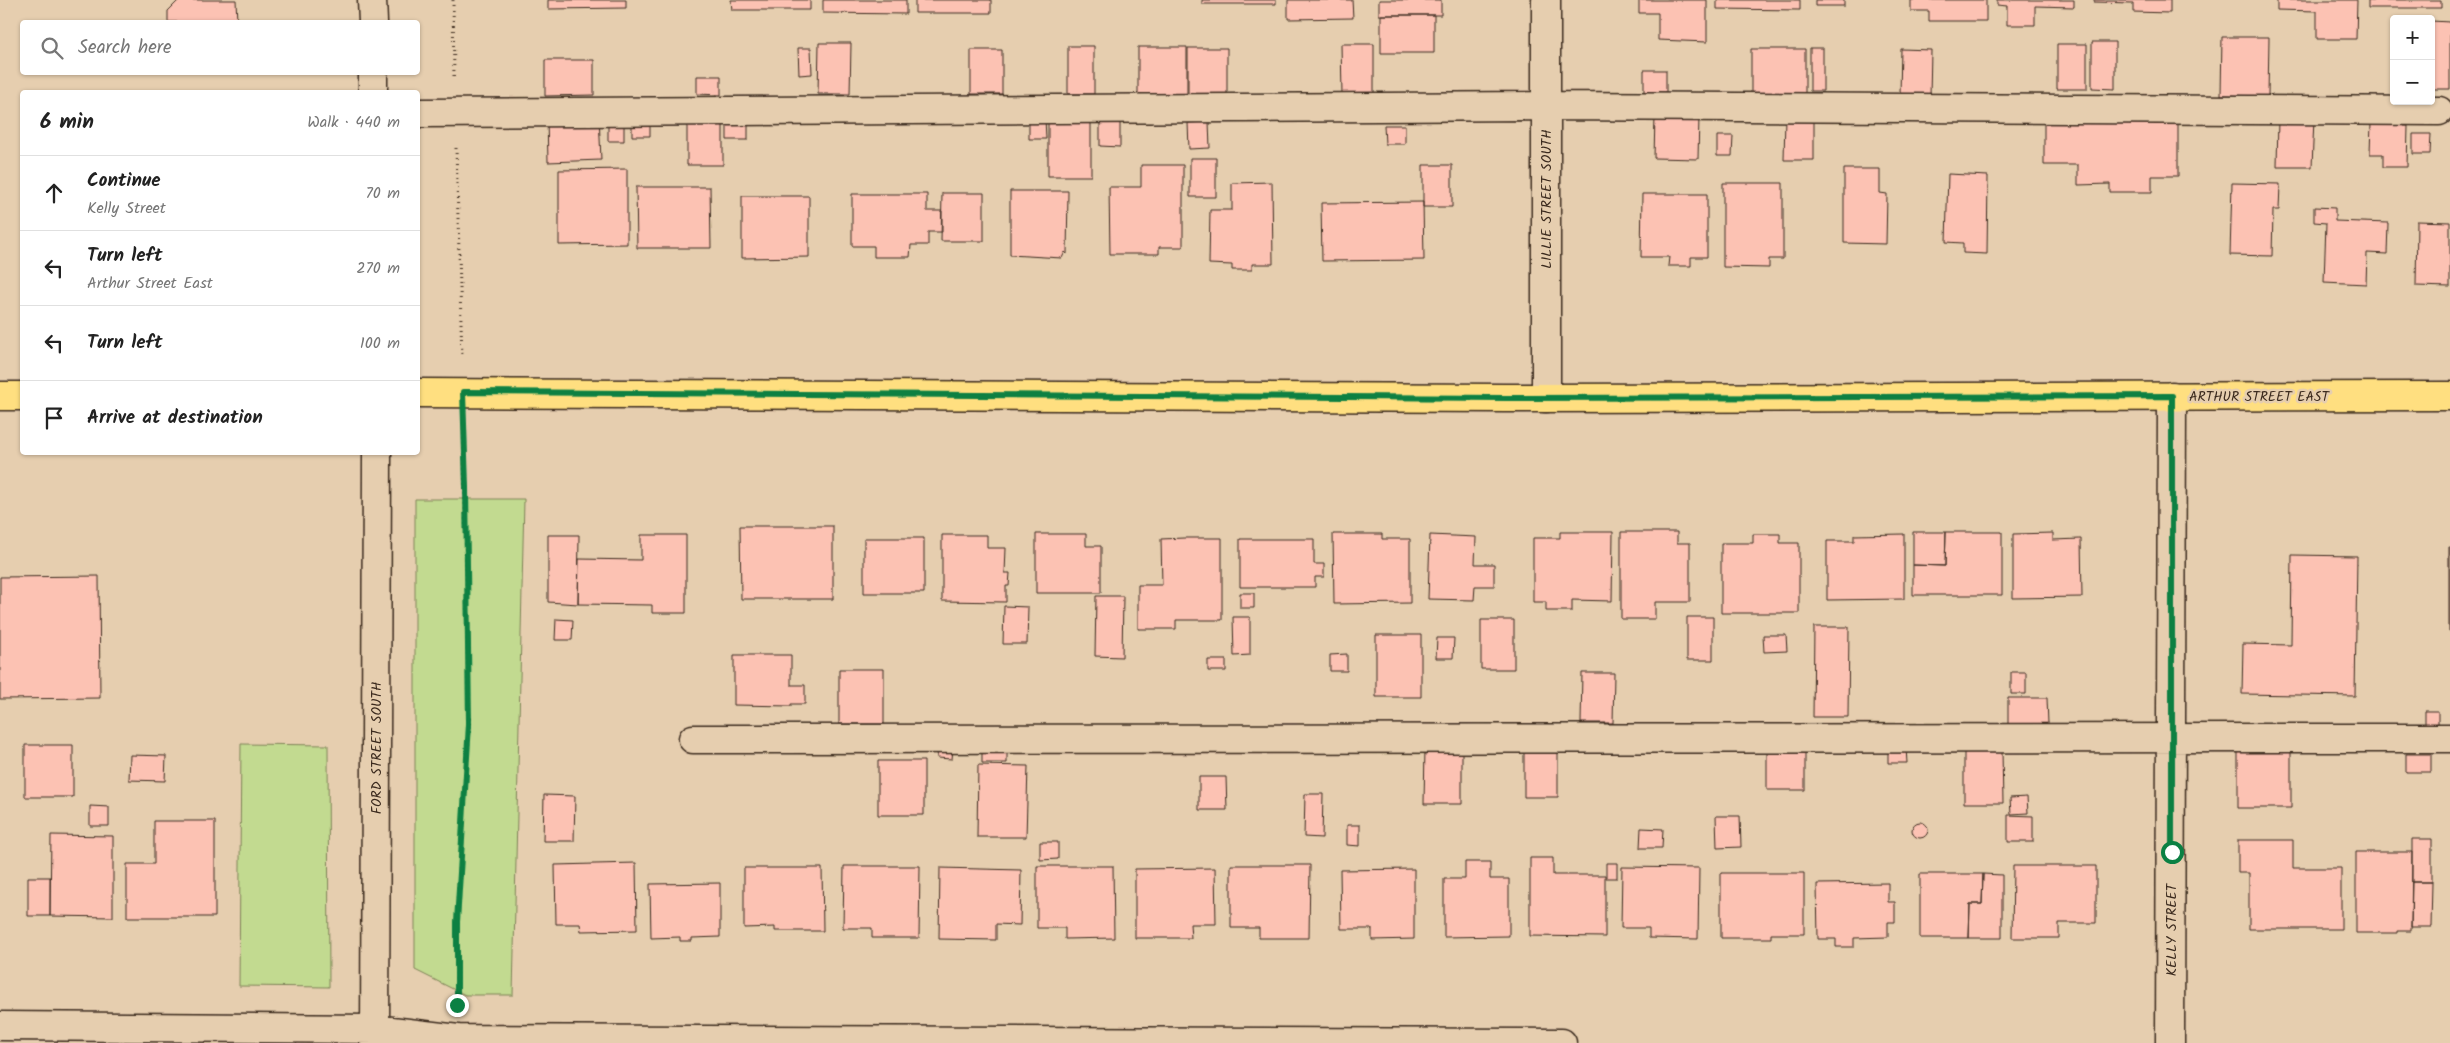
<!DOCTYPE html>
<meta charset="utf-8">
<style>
body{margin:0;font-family:Kalam,sans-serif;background:#f2f2f2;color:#222}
.controls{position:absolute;right:15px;top:15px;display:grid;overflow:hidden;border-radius:5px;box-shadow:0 1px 4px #0004}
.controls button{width:45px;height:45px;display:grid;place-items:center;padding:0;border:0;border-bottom:1px solid #e0e0e0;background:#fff;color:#222;font:25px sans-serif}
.stop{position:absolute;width:15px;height:15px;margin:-11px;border:4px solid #0b8043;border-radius:50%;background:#fff}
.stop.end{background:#0b8043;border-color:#fff;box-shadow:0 1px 5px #0008}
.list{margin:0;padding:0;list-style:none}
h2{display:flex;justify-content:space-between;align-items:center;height:65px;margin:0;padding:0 20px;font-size:21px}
h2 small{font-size:16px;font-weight:400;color:#767676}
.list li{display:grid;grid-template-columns:32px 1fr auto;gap:15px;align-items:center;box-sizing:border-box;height:75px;padding:0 20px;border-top:1px solid #e0e0e0}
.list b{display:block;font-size:19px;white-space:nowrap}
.list p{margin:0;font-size:16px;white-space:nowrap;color:#767676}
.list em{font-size:16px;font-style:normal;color:#767676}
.icon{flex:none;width:28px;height:28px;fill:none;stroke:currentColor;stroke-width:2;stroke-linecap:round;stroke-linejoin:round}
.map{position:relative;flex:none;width:2450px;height:1043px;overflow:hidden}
.search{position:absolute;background:#fff;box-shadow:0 1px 4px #0004;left:20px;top:20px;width:400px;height:55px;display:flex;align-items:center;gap:12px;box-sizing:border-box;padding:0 18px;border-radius:5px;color:#767676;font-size:19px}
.panel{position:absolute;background:#fff;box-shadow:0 1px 4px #0004;left:20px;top:90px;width:400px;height:365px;border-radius:5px}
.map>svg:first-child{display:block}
.green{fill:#c2da90;stroke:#7e8257}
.building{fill:#fcc2b3;stroke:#3b2a1e}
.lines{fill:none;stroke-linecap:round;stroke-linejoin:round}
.minor-casing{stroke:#3b2a1e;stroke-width:31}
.major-casing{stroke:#3b2a1e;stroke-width:31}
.path{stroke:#3b2a1e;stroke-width:3;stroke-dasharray:1 4;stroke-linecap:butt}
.minor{stroke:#e6ceaf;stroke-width:28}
.major{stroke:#ffdf80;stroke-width:28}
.route{stroke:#0b8043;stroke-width:6}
.labels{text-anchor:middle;stroke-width:5;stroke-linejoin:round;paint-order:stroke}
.street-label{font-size:14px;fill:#3b2a1e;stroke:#e6ceaf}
</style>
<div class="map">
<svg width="2450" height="1043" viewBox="0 0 2450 1043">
<rect width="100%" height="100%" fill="#e6ceaf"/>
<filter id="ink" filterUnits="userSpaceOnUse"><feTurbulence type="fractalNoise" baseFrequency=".02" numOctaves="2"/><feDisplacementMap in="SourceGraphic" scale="10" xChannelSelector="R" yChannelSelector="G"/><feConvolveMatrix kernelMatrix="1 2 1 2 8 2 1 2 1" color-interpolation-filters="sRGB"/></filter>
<g filter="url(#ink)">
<path class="green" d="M415 499H524L513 995H465L415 970Z
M241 744 328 745 329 987 239 986Z"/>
<path class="building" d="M179 0H236L237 22H168V11Z
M548 0H626V8L548 9Z
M731 0H810V10H732Z
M823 0H906V14L823 13Z
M915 0H991V13H915Z
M1202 0H1276V4H1202Z
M1288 0H1352L1353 18 1288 19Z
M1379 0H1441V15H1379Z
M1639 0H1707V42L1658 40V13H1639Z
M1717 0H1800V10L1717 9Z
M1815 0H1844V6H1815Z
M1911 0H1986V21H1929V11H1911Z
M1997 0H2074V7L2035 6V25H2007V6L1997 5Z
M2094 0H2170V13L2133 12V3L2094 2Z
M2277 0H2357L2356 39H2317V11L2277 10Z
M2368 0H2441V8H2368Z
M1381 15H1434V53H1381Z
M2431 21 2450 22V89H2431Z
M2222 37H2269L2268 96 2221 95Z
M2092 42H2115V89L2092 88Z
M819 43H851L850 94H818Z
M1341 44H1374V93L1342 94Z
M2057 44H2087V89H2057Z
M1068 46H1094V94H1068Z
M1138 47H1187V95H1138Z
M798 48H811L812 74 799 75Z
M1188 48H1227V94L1188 95Z
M1810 48H1823V91H1810Z
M1751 49H1805V95H1751Z
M1901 49 1931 50 1930 97 1900 95Z
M971 50H1002V94H971Z
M545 60H594V95L545 96Z
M1644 70H1666V92H1644Z
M697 76H721V95L697 94Z
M687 115H723V165H687Z
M599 116 601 160 548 162 547 118Z
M632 116H650V136H632Z
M1655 116H1699L1698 159 1654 158Z
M1785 117H1814V160H1784Z
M1045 118 1046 139H1029V119Z
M2178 118V176H2152V192H2110V184L2078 185V165H2044V119Z
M2278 118H2314L2312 167H2277Z
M748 119V140H727V120Z
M608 120H624V141H608Z
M1100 120H1120V147L1100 146Z
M1048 122H1091V176H1048Z
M1209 122 1210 148 1189 149 1188 123Z
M2371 123 2404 124V126H2408L2407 167H2383V154H2370Z
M1384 125H1405V144H1385Z
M2413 134H2431L2430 154H2413Z
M1717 136H1733L1732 156H1717Z
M1190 158H1216V197H1190Z
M1141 165H1183V247H1159V254H1110L1109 187H1141Z
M1423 165H1452V207H1423Z
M627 169V244L559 245V170Z
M1844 169H1880V193L1887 194 1886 244 1844 243Z
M1948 174 1988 176 1987 254 1963 253V243L1946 242Z
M1272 182 1273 264H1252V270H1232V265L1209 264 1210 210H1232V183Z
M1723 183H1783V259H1769V268L1723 267Z
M2232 183 2280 184 2279 210H2273L2272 256 2230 255Z
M636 187H710L711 248H637Z
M1010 191H1068L1067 254 1065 252 1062 258 1010 255Z
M942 193H984V241H941Z
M852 194H927V211H942V232H928V245H911L910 257H874V246H852Z
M1642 194H1707V257H1691V266H1668L1669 257H1641Z
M742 196H809V257L742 258Z
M1423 202 1424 260 1322 261 1321 203Z
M2314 207 2335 208V221L2388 223 2387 254 2367 253 2366 284 2324 282 2326 223 2314 222Z
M2417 221 2450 222V287L2416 286Z
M740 526H833V599H741Z
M1560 532H1613L1612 601 1572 600V611H1546V602H1533V538H1560Z
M1621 532H1677V543H1690V602H1655V619H1621Z
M1913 532H1946L1945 566 1913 565Z
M1946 532H2002V595H1913V565L1945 566Z
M2053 533V540L2081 539 2082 597 2013 598V534Z
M1036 534H1086V546H1101V593H1036Z
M1333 534H1382V539H1410V603L1334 604Z
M1753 534H1780V543H1799V613H1721V543H1753Z
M1904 534V599L1827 600V541H1854V535Z
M548 535H579L578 604 548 602Z
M641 535H686V613H652V605L578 604 579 559 641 560Z
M942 535H987V548H1006L1005 573H1010L1009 586H1006V602L942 601Z
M1430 535 1476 537 1475 564H1494V586H1475L1474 600 1428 599Z
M864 538H924V593H864Z
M1184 538H1222V620H1176V629H1138V585H1162L1161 539Z
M1240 539H1314V564H1324V577H1315V587H1240Z
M2449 547H2450V631H2449Z
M2292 555 2357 556 2355 696 2242 694 2243 644 2291 645Z
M99 576 100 698 0 699V577Z
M1240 593H1254V608H1240Z
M1096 596H1123L1122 657 1095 656Z
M1004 606 1028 607 1027 644H1003Z
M1233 617H1250V655L1234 656Z
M1687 617H1713V660H1687Z
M556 619 573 620 572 640H555Z
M1481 620H1514V669H1481Z
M1814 627H1849L1848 717H1813Z
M1376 635H1421V697H1376Z
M1763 635H1786L1787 651 1764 652Z
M1437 638H1454L1453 658H1436Z
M1347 654V671H1330V655Z
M734 655H791V685H805V704H791V706L734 705Z
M1208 660H1226V671H1208Z
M839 669H884V724H839Z
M2011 672H2026V694H2011Z
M1582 673H1614L1613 723H1581Z
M2008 698H2047L2048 724 2008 725Z
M2425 711H2438V726H2425Z
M25 745H73V797H25Z
M2238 745H2291V808H2238Z
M938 747 953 749 952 759 937 758Z
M1425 747 1462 748V804H1424Z
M1906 748 1907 763H1888V749Z
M1767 749H1805V790H1767Z
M982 750H1007V763H982Z
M2002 751 2003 803H1964V752Z
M1524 752H1558V797H1524Z
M2406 754H2431V772H2406Z
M130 755 166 756 165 781 129 780Z
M878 761H924V815H878Z
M978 765 1028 766 1026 837H977Z
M1199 777H1226L1227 810H1199Z
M1305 794H1323L1322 838 1304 837Z
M544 795 575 796 574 841H543Z
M2027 797 2028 813 2011 814 2010 798Z
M90 806 109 807V826H90Z
M2008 815 2033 816V842H2008Z
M1716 816H1740L1741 847 1717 848Z
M154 821H215V917H127V864H154Z
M1912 830a8 8 0 1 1 16 0a8 8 0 1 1-16 0Z
M1347 825H1360V846L1347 845Z
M1641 828 1663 829 1662 848H1640Z
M51 835 113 836V917L50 916Z
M2412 839H2432V882H2412Z
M2238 840H2293V868H2341V929H2249V873H2238Z
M1040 842H1058V859L1040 860Z
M2356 852H2412L2411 931H2398V933H2356Z
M1530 858H1553V875H1605V937L1530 936Z
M1465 862H1490V879H1509V936L1444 937V879H1465Z
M636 863 637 930 581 931 580 924H556L555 865Z
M1606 863H1617V878H1606Z
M1231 865H1310L1309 938H1259V928H1231Z
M844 866H920L919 938H872V928H843Z
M1037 866H1113L1114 938 1065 939V928H1037Z
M2013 866H2096V923H2059V938H2012Z
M1622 867 1699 868 1698 939 1649 938V928H1621Z
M744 868H822L823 931H775V927L744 928Z
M940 868 1021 870 1020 925 996 924V940L939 939Z
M1215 868 1216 924H1190L1191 938H1135V869Z
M1414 869V939L1372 940V929H1341L1340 870Z
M1721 873H1804V934H1771V938H1721Z
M1920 874H1983L1982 904H1970L1969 938H1920Z
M1983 874 2002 875V938H1969L1970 904H1982Z
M28 877H50V916H28Z
M2412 882H2432L2431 927H2411Z
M720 883V937L692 938V941H680V937L651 938 650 884Z
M1888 883V902H1895V922H1888V937L1854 938V947H1836V939H1818L1817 884Z"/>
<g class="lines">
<g class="minor-casing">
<path id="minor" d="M372 0 373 22
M373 72V92
M418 113 1546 106 2439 111
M1546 398V0
M693 739 2450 738
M0 1026 375 1029 458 1039 1562 1043
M375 1043 377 452
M2170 1043 2172 396"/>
</g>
<g class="major-casing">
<path id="major" d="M418 393 1506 398 2450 396
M0 396H22"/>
</g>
<path class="path" d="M453 0 454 77
M456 148 462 357
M457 1004V922L469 724 464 428"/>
<use href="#minor" class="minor"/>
<use href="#major" class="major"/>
</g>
</g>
<g class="lines" filter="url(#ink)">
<path class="route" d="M457 1005V922L469 724 466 487 463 392 1506 398 2172 396V852"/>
</g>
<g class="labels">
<g class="street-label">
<text transform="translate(1546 199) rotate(-90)" y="5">LILLIE STREET SOUTH</text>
<text x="2259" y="401">ARTHUR STREET EAST</text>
<text transform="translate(376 748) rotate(-90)" y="5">FORD STREET SOUTH</text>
<text transform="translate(2171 930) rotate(-90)" y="5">KELLY STREET</text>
</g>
</g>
</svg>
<div class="controls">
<button>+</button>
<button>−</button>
</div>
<div class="stop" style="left:2172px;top:852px"></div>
<div class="stop end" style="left:457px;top:1005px"></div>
<div class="search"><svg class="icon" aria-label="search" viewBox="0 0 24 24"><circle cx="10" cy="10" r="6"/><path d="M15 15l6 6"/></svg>Search here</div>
<section class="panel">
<h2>6 min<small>Walk · 440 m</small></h2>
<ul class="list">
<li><svg class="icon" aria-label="ahead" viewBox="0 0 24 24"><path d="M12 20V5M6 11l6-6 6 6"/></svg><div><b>Continue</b><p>Kelly Street</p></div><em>70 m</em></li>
<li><svg class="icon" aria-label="left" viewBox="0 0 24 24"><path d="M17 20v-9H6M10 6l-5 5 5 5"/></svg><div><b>Turn left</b><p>Arthur Street East</p></div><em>270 m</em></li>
<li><svg class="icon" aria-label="left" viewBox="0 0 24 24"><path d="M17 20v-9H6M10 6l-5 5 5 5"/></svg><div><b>Turn left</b></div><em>100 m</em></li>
<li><svg class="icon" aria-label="arrive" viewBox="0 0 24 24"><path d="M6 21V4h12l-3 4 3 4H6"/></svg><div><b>Arrive at destination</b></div></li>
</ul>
</section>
</div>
